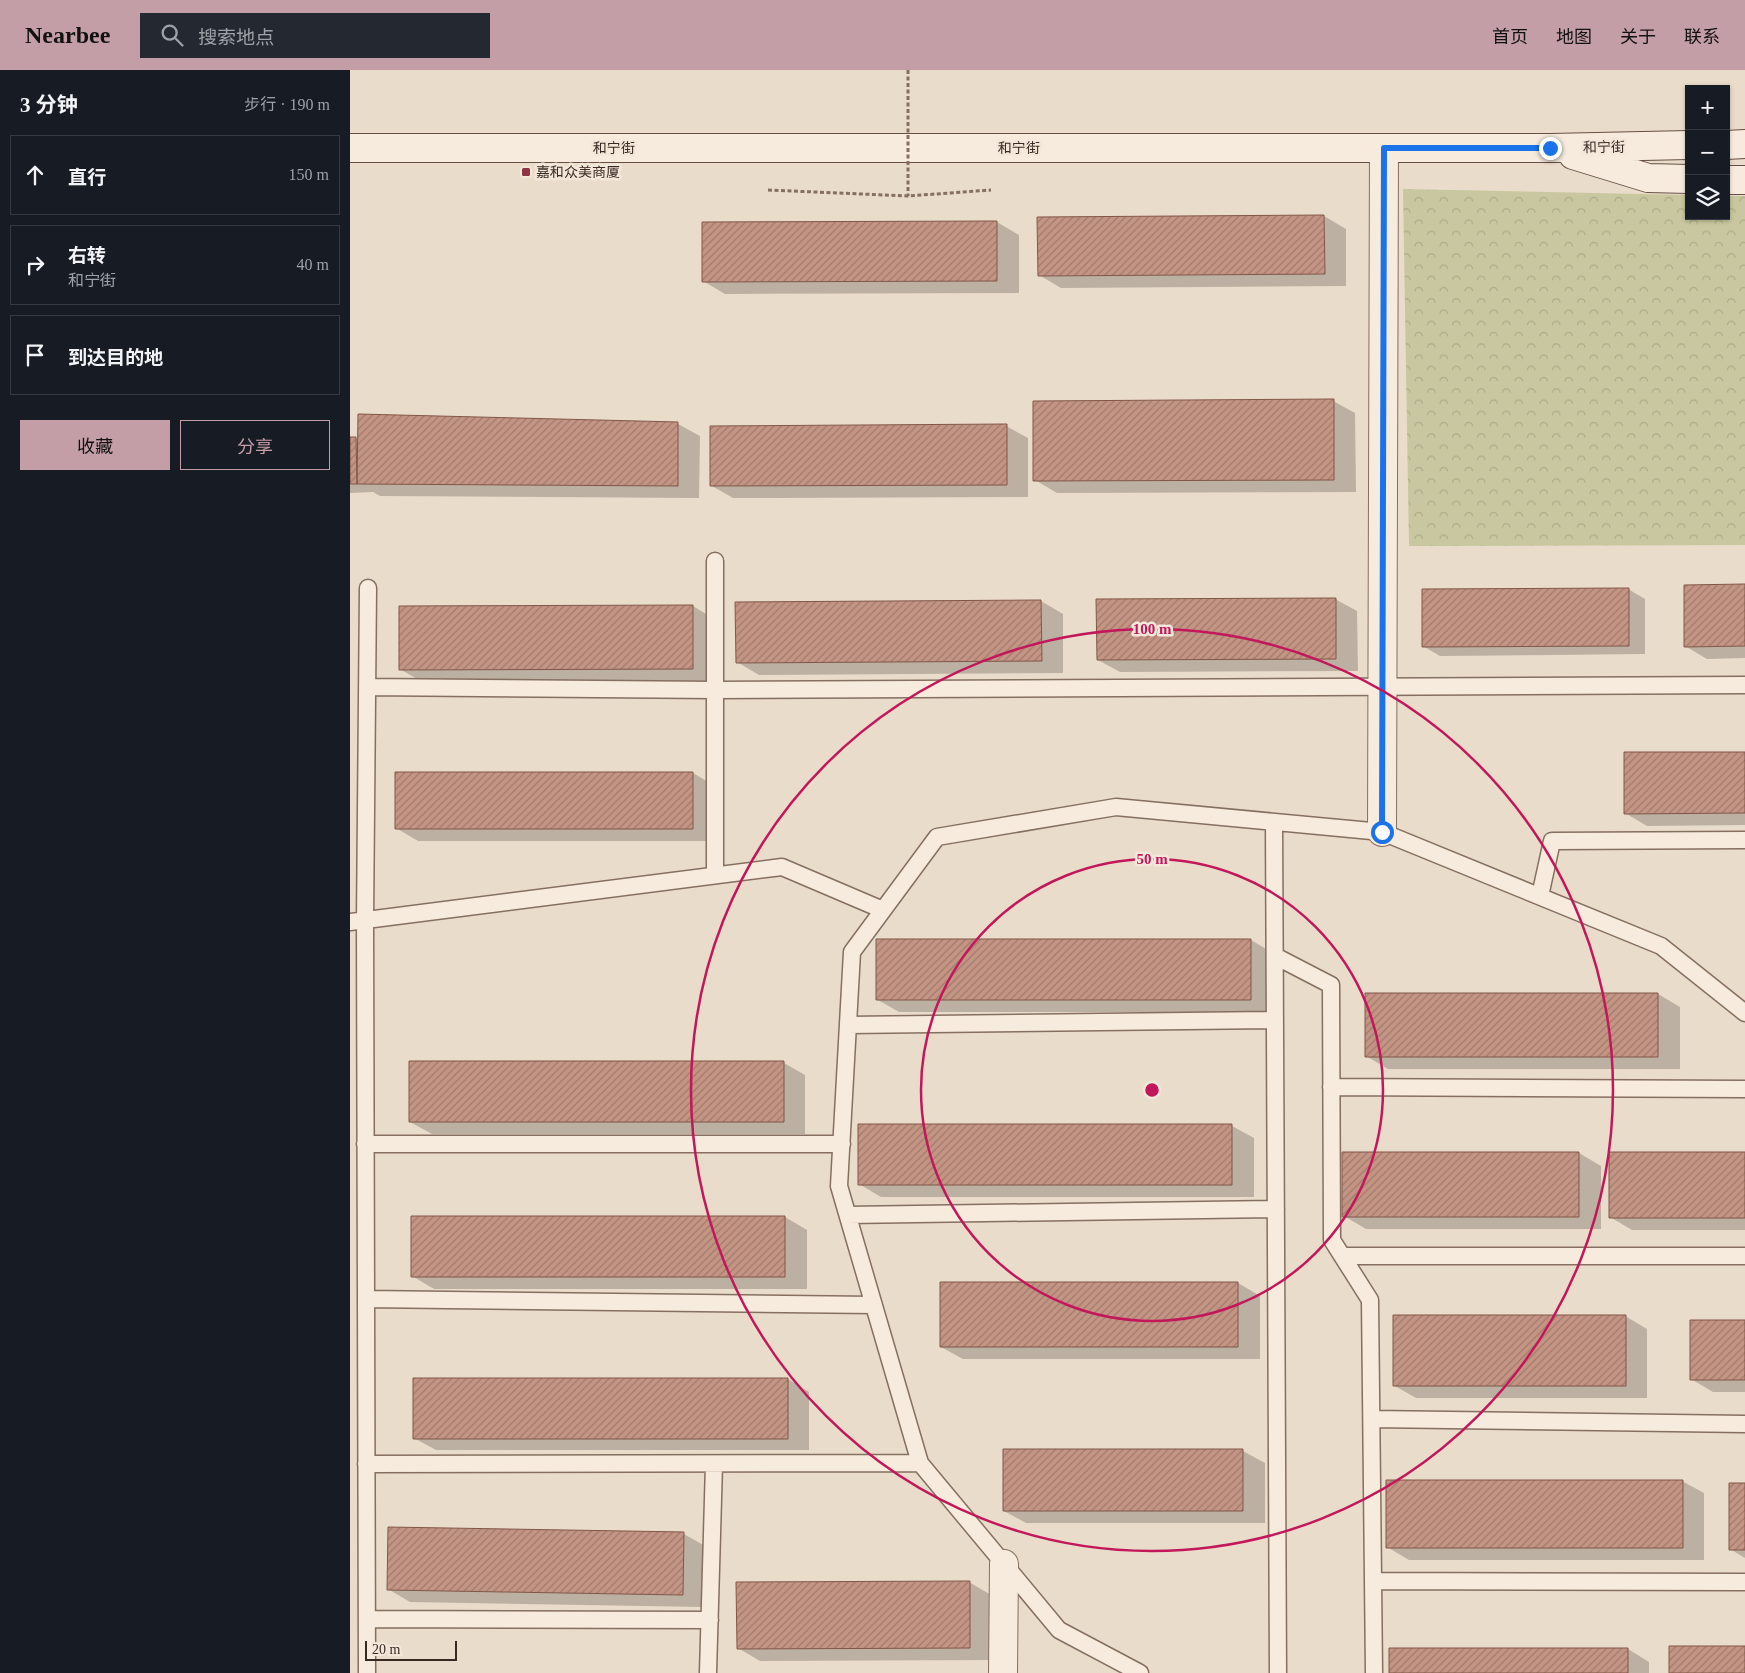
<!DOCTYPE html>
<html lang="zh">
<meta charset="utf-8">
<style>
body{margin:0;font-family:"Times New Roman","Noto Sans SC",serif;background:#242831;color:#f1f3f6}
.controls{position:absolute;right:15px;top:15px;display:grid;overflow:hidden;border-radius:0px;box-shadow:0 1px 4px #0004}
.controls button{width:45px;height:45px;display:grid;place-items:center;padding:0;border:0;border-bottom:1px solid #363941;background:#171b24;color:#f1f3f6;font:25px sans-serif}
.scale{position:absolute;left:15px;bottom:12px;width:92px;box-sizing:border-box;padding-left:5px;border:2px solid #382922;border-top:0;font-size:14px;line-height:18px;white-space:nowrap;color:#382922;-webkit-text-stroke:4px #f3e7d9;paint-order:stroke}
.stop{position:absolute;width:15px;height:15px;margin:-11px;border:4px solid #1a73e8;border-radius:50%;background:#fff}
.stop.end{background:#1a73e8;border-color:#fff;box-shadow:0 1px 5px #0008}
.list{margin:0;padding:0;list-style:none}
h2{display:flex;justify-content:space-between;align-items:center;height:65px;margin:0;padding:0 20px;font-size:21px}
h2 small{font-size:16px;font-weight:400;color:#9ea1a6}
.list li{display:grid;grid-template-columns:32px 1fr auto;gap:15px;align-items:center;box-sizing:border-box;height:80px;margin:0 10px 10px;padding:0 10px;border:1px solid #363941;border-radius:0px}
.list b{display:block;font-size:19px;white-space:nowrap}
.list p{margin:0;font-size:16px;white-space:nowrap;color:#9ea1a6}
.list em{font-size:16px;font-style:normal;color:#9ea1a6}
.actions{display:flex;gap:10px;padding:15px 20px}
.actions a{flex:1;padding:11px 0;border:1px solid #c49ea6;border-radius:0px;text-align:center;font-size:18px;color:#c49ea6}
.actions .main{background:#c49ea6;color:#111}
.icon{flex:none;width:28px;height:28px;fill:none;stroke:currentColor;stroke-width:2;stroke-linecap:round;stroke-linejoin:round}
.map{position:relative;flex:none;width:1395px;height:1603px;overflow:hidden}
header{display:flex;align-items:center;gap:30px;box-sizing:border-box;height:70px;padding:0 25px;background:#c49ea6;color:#111}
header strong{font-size:24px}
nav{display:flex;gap:28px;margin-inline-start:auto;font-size:18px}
.search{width:350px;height:45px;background:#242831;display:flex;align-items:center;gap:12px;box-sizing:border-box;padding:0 18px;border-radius:0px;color:#9ea1a6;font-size:19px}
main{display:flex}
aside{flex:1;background:#171b24}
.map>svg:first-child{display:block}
.park{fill:url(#park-crowns)}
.shadow{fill:#0003}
.building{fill:url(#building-hatch);stroke:#825749}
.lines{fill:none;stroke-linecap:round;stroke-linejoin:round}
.lane-casing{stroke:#856f60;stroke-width:19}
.street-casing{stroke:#856f60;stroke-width:30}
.secondary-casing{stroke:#675043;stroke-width:30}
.path{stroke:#856f60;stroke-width:3;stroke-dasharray:4 2.5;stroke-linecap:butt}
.lane{stroke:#f6ebdd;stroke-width:16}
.street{stroke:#f6ebdd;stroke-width:28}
.secondary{stroke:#f6ebdd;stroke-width:28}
.path-bridge{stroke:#856f60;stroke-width:3;stroke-dasharray:4 2.5;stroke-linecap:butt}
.route{stroke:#1a73e8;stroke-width:6}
.ring{fill:none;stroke:#c2185b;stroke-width:2.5}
.poi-dot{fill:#8e3644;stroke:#f3e7d9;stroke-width:2}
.labels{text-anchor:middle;stroke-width:5;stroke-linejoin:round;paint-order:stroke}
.street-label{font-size:14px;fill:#382922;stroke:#f3e7d9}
.poi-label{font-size:14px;fill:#382922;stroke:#f3e7d9;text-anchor:start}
.centre{fill:#c2185b;stroke:#f3e7d9;stroke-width:2.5}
.ring-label{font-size:15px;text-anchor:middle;font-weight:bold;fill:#c2185b;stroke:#f3e7d9;stroke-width:5;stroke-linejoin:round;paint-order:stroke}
</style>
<header>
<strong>Nearbee</strong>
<div class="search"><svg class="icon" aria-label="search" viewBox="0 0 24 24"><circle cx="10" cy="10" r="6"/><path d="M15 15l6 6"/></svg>搜索地点</div>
<nav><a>首页</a><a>地图</a><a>关于</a><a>联系</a></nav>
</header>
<main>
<aside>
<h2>3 分钟<small>步行 · 190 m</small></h2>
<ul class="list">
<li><svg class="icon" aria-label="ahead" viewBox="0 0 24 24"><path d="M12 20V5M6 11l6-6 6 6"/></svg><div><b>直行</b></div><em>150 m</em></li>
<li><svg class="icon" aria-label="right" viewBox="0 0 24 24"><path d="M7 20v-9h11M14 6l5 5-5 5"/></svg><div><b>右转</b><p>和宁街</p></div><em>40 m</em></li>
<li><svg class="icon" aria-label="arrive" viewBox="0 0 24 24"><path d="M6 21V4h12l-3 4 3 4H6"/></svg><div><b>到达目的地</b></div></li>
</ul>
<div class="actions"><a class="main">收藏</a><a>分享</a></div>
</aside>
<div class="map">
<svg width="1395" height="1603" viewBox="0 0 1395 1603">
<defs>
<pattern id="park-crowns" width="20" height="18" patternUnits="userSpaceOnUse" patternTransform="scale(1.25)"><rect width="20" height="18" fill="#c8c79f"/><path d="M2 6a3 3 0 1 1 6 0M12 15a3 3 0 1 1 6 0" fill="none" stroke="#adab89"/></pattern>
<pattern id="building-hatch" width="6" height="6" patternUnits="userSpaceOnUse" patternTransform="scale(1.25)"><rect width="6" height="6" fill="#c49584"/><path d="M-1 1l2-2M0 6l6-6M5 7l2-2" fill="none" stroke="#a07a6c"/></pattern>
</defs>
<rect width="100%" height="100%" fill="#eadcca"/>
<path class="park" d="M1053 119 1339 125V146H1376V126H1395V475L1059 476Z"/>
<path class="shadow" d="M974 146 996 159V216L711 218 689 205V148Z
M647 152 669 165V223L375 224 353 211Z
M983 331 1005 343 1006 422 707 423 685 410Z
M9 346 328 354 350 366 349 428 30 426 23 422 0 423V368L9 369Z
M656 356 678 368V427L383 428 362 416Z
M1395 516V588L1357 589 1335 576Z
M1278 519 1295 529V584L1090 586 1073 576Z
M985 529 1007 541 1008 601 770 602 748 590Z
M691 531 713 544V603L409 605 387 592Z
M343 536 364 549 365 611 72 612 50 599Z
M1395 683V755L1297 756 1275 743Z
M46 703H343L365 716V771H68L46 758Z
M901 870 923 883V942H549L528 930Z
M1308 924 1330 937V999H1038L1016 986Z
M434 993 455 1005V1064H82L60 1052Z
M882 1056 904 1068V1127H531L509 1114Z
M1229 1083 1251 1096V1159H1016L994 1146Z
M1395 1083V1160H1282L1260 1147Z
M62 1147H435L457 1160V1219H84L62 1206Z
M888 1213 910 1226V1289H613L591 1277Z
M1275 1246 1297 1259V1328H1066L1045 1316Z
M1395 1251V1322H1363L1341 1309Z
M438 1309 459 1322V1380H86L64 1368Z
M893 1381 915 1393V1453H676L654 1441Z
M1332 1411 1354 1423V1490H1059L1037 1477Z
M1395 1414V1488L1380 1479Z
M334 1464 355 1476 354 1537 60 1532 38 1519Z
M619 1512 641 1525V1590L410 1591 388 1578Z
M1278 1579 1299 1592V1603H1040Z"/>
<path class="building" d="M974 145 975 204 688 206 687 147Z
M647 151V211L352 212V152Z
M984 329V410L683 411V331Z
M8 344 328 352V416L7 414Z
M657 354V415L360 416V356Z
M0 367H6L7 414H0Z
M1395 514V576L1334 577V515Z
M1279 518V576L1072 577V519Z
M986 528V589L747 590 746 529Z
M691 530 692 591 386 593 385 532Z
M343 535V599L49 600V536Z
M1274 682H1395V743L1274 744Z
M45 702H343V759H45Z
M526 869H901V930H526Z
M1015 923H1308V987H1015Z
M59 991H434V1052H59Z
M508 1054H882V1115H508Z
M992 1082H1229V1147H992Z
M1259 1082H1395V1148H1259Z
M61 1146H435V1207H61Z
M590 1212H888V1277H590Z
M1043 1245H1276V1316H1043Z
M1340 1250H1395V1310H1340Z
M63 1308H438V1369H63Z
M653 1379H893V1441H653Z
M1036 1410H1333V1478H1036Z
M1379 1413H1395V1480H1379Z
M38 1457 334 1462 333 1525 37 1520Z
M620 1511V1578L387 1579 386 1512Z
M1319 1576H1395V1603H1319Z
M1039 1578H1278V1603H1039Z"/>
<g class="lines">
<g class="lane-casing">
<path id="lane" d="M365 491V805
M17 617 365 620 1395 615
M924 752 928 1603
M1190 826 1202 771 1395 770
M0 852 432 797 533 840
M925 886 981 915 982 1170 1020 1230 1024 1603
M498 955 925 950
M981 1017 1395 1019
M15 1074H492
M498 1145 926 1139
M992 1186H1395
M16 1229 524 1235
M1022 1349 1395 1354
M16 1394 570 1393
M1023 1511 1395 1512
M17 1549 360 1550
M17 1603 15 851 18 518
M358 1603 364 1394
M790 1603 709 1560 570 1393 489 1116 502 882 587 767 766 737 1032 762 1311 876 1395 943"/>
</g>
<g class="street-casing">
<path id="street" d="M1032 762 1034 78
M653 1603 654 1494"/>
</g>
<g class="secondary-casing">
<path id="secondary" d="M1376 75 1395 74
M0 78H1200L1339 75
M1223 85 1298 108 1339 109
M1376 110H1395"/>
</g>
<path class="path" d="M418 120 558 126 641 120"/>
<use href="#lane" class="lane"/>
<use href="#street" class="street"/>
<use href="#secondary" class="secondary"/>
<path class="path-bridge" d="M558 0V126"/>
</g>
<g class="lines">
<path class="route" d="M1032 762 1034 78H1200"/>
</g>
<g class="ring">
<circle cx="802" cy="1020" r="231"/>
<circle cx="802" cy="1020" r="461"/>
</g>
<rect class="poi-dot" x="171" y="97" width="10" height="10" rx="2.5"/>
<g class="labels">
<g class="street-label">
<text transform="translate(1254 77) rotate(-1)" y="5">和宁街</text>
<text x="264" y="83">和宁街</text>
<text x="669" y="83">和宁街</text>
</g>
<g class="poi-label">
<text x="186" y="107">嘉和众美商厦</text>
</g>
</g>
<circle cx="802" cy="1020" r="8" class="centre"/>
<g class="ring-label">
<text x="802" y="564">100 m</text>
<text x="802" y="794">50 m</text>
</g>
</svg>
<div class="controls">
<button>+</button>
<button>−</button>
<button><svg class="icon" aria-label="layers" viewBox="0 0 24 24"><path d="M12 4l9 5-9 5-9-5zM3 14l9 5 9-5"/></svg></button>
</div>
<div class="scale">20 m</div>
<div class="stop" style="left:1032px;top:762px"></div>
<div class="stop end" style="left:1200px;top:78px"></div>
</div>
</main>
